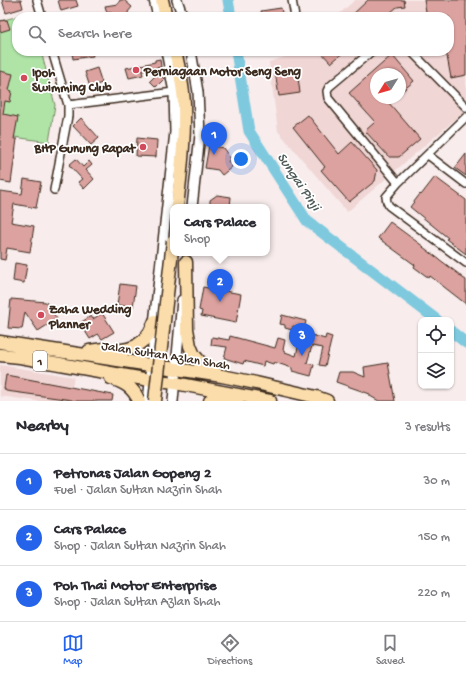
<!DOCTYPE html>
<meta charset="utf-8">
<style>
body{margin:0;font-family:"Gochi Hand",sans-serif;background:#f2f2f3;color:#2b2b33}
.controls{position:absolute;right:12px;bottom:12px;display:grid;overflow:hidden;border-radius:8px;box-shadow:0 1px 3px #0004}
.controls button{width:36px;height:36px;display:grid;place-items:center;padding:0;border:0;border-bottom:1px solid #e1e1e2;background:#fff;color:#2b2b33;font:20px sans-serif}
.compass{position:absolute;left:370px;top:68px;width:36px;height:36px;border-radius:50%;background:#fff;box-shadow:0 1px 3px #0004;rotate:233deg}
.you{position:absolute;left:241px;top:159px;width:14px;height:14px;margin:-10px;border:3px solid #fff;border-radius:50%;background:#1a73e8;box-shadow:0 0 0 6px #1a73e833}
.badge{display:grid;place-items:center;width:26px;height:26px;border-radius:50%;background:#2563eb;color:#fff;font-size:13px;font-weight:700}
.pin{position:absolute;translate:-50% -33px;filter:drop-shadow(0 1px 2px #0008)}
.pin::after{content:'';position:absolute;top:21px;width:14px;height:12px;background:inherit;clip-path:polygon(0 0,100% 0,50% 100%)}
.popup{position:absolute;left:170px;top:204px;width:100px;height:52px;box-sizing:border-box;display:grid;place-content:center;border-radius:8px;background:#fff;filter:drop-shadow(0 1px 3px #0005);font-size:13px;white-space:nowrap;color:#7c7c81}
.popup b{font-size:15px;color:#2b2b33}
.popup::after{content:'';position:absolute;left:50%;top:100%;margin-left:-8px;border:8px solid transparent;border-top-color:#fff}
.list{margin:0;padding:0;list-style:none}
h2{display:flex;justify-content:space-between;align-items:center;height:52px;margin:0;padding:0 16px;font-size:17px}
h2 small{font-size:13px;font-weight:400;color:#7c7c81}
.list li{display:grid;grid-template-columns:26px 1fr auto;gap:12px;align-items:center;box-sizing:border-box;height:56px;padding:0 16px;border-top:1px solid #e1e1e2}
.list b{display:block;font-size:15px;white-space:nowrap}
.list p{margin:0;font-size:13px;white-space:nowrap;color:#7c7c81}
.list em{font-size:13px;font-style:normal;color:#7c7c81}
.icon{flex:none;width:22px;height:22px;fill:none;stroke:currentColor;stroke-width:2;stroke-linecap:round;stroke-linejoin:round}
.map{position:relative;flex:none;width:466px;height:401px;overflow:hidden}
.search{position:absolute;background:#fff;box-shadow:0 1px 3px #0004;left:12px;right:12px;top:12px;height:44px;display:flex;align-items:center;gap:10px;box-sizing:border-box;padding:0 14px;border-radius:16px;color:#7c7c81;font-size:15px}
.sheet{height:220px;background:#fff}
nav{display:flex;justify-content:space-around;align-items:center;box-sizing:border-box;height:56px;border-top:1px solid #e1e1e2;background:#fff;font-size:11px;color:#7c7c81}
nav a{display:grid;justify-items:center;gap:2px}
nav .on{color:#2563eb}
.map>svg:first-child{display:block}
.built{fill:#f0d6d5;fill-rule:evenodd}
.green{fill:#afe4a6;stroke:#758762}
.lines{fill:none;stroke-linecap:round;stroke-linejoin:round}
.river{stroke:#7ec9de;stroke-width:11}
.building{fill:#dca29f;stroke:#3b2a1e}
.minor-casing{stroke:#3b2a1e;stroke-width:10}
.tertiary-casing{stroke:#3b2a1e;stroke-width:12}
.primary-casing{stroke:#3b2a1e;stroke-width:15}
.trunk-casing{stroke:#3b2a1e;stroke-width:15}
.minor{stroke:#fff;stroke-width:7}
.tertiary{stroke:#fff;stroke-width:9}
.primary{stroke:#fbddab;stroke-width:12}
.trunk{stroke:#fbddab;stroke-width:12}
.trunk-bridge-casing{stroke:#3b2a1e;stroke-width:15;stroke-linecap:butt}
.trunk-bridge{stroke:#fbddab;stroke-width:12}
.poi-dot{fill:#d1495b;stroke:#fff;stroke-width:1.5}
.labels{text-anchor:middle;stroke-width:3.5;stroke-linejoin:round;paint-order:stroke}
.shield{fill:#fff;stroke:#766a62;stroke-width:1}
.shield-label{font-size:12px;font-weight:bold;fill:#3b2a1e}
.poi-label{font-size:13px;font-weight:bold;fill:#3b2a1e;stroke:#fff;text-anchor:start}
.street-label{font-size:13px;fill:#3b2a1e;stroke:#fff}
.water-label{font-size:14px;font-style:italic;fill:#4f5a58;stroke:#fff}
</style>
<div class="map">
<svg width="466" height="401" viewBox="0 0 466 401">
<rect width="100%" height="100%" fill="#f8ecec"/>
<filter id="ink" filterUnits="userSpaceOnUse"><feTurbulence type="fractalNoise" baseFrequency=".025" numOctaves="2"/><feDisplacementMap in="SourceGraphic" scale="8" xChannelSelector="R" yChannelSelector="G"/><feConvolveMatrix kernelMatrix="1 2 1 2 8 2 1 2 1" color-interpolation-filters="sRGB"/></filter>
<g filter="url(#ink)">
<path class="built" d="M355 0H466V110L347 212 278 131 269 62 296 53 299 51H449V17H336ZM376 74H400V98H376Z
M0 365 74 377 69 401H37L0 396Z"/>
<path class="green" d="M31 13 32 17H17V51H41L55 105 49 142 0 135V21Z"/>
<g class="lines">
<path class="river" d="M228 0 231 17
M236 51 249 131 307 221 437 320
M451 331 466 343"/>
</g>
<path class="building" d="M2 0H21L23 8 6 13Z
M58 0H76L78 6 61 11Z
M120 0H124L132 7 128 12 129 17H112L111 12 107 13 105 6 118 4Z
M368 0H404L405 6 397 7 385 17H350Z
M424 0H466V75L451 78 446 51H449V17H427Z
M281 8 283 17H262L261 11Z
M7 20 10 29 0 32V21Z
M72 51H92L93 56 73 59Z
M320 51H345L331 63Z
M392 55 414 81 400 93V74H376V98H394L389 103 420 139 399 157H389L365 131 375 122 349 93Z
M160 59 161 67 142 71 143 75 129 78 126 68 155 62V60Z
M97 68 102 83 90 87 85 72Z
M297 69 300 93 279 96 275 72Z
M0 71 13 74 9 90 12 91 10 102 5 101 3 114 18 117 14 139H17L11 183 0 181Z
M158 73 164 79 156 87 150 81Z
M308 115 339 154 352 142 377 170 375 181 349 202 321 170 325 167 293 127Z
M81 118 99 138 91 145 73 126Z
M137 138 157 140 156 157 136 156Z
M209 145 223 148 231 159 228 161 232 167 222 175 218 170 205 168Z
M466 154V176L455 168Z
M76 159 83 167 89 161 92 165 86 170 94 179 84 189 78 182 82 179 69 165Z
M435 177 466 200V254L446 239 448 238 410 207 420 194 421 195Z
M24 179 41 182 36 208 14 204 11 222 34 226 30 252 7 248 5 260 0 259V191L22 194Z
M217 195 231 197 230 207H210V200Z
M390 222 424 247H423L460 275V276L466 280V304L430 276 429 278 414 267 415 265 378 238Z
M15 263 27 265 24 283 13 281Z
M120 284 136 286 133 307 117 305Z
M203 287 241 294 236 323 201 316 202 311 199 310Z
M11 299 46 302 57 319 38 331 25 312 22 329 8 328Z
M102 313 114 332 102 339 98 334 90 339 80 323 91 316 93 319Z
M282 315 306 321 304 329 293 326 292 330 285 328V325L280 324Z
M305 333 325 339 326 335 332 337 325 366 319 365 323 348 312 346 307 363 314 365 311 376 292 371V368L274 362 273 364 264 361 263 366 244 361 243 364 224 358 227 347 211 345 212 337 229 340 230 336 275 348 278 338 285 340 283 350 286 351 285 352 296 356 298 347 301 348Z
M388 363 395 401H379L370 396V394L336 382 339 372H353L365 377 364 367Z
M6 375 113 395 112 401H72V400L6 391 4 388Z"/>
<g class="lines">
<g class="minor-casing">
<path id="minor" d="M37 0 42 17
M292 0 295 17
M52 51 68 105V116L54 190
M372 51 329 87 327 91 328 98 398 183
M411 51 466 107
M68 105 174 92
M466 117 398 183 386 197 387 202 389 206 466 263
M428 155 466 184"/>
</g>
<g class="tertiary-casing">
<path id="tertiary" d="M154 0 158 17
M177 0 183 17
M191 51 198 92 200 135 192 207
M148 401 152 365 154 324 175 132 174 92 166 51
M173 401 182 300"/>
</g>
<g class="primary-casing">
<path id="primary" d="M186 262 187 329 190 346 194 355 200 362 216 373
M0 342 222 376 256 383 316 397 327 401
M89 351 104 349 117 351 128 349 136 346 144 340 150 332 155 321
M0 355 20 357 150 380 175 383 270 401
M111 378C125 383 133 387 139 401
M210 401 231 400 238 399"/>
</g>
<g class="trunk-casing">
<path id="trunk" d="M162 0 166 17
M175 51C179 68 183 85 184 103 185 138 181 172 177 207"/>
</g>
<use href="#minor" class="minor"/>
<use href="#tertiary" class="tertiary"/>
<use href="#primary" class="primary"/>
<use href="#trunk" class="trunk"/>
<g class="trunk-bridge-casing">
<path id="trunk-bridge" d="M155 401 173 241"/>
</g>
<use href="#trunk-bridge" class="trunk-bridge"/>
</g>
</g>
<g class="poi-dot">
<circle cx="136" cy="70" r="4"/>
<circle cx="24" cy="78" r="4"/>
<circle cx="143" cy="147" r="4"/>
<circle cx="41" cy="315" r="4"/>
</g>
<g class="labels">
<rect class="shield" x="33" y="351" width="14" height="20" rx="3"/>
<g class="shield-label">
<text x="40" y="365">1</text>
</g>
<g class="poi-label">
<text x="144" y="75">Perniagaan Motor Seng Seng</text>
<text x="32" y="76">Ipoh<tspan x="32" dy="15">Swimming Club</tspan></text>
<text x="135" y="152" text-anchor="end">BHP Gunung Rapat</text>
<text x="49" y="313">Zaha Wedding<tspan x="49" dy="15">Planner</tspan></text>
</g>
<g class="street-label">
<text transform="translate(166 354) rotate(9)" y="5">Jalan Sultan Azlan Shah</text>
</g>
<g class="water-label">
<text transform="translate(300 181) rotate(56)" y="5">Sungai Pinji</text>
</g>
</g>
</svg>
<div class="controls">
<button><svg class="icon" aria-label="locate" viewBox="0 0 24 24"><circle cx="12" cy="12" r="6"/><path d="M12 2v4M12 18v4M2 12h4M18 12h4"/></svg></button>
<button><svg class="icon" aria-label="layers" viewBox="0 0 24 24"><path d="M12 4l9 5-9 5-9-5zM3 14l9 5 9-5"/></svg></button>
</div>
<svg class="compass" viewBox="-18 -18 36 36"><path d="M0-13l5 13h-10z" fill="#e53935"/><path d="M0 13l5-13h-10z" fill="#7c7c81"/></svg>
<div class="you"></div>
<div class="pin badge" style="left:214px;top:155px">1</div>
<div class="pin badge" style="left:220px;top:302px">2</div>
<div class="popup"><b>Cars Palace</b>Shop</div>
<div class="pin badge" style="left:302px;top:356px">3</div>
<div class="search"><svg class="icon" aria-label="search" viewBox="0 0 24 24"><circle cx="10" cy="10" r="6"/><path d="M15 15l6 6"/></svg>Search here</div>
</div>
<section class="sheet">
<h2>Nearby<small>3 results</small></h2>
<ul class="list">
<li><span class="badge">1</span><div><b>Petronas Jalan Gopeng 2</b><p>Fuel · Jalan Sultan Nazrin Shah</p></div><em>30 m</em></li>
<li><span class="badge">2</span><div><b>Cars Palace</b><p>Shop · Jalan Sultan Nazrin Shah</p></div><em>150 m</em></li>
<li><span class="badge">3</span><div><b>Poh Thai Motor Enterprise</b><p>Shop · Jalan Sultan Azlan Shah</p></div><em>220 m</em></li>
</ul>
</section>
<nav>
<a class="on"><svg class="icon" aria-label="map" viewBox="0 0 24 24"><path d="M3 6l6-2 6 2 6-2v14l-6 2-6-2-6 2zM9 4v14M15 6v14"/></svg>Map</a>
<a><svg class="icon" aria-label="directions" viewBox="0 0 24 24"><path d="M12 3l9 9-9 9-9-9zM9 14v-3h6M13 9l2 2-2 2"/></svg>Directions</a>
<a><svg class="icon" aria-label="saved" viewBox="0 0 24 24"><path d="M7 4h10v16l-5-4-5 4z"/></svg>Saved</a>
</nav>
